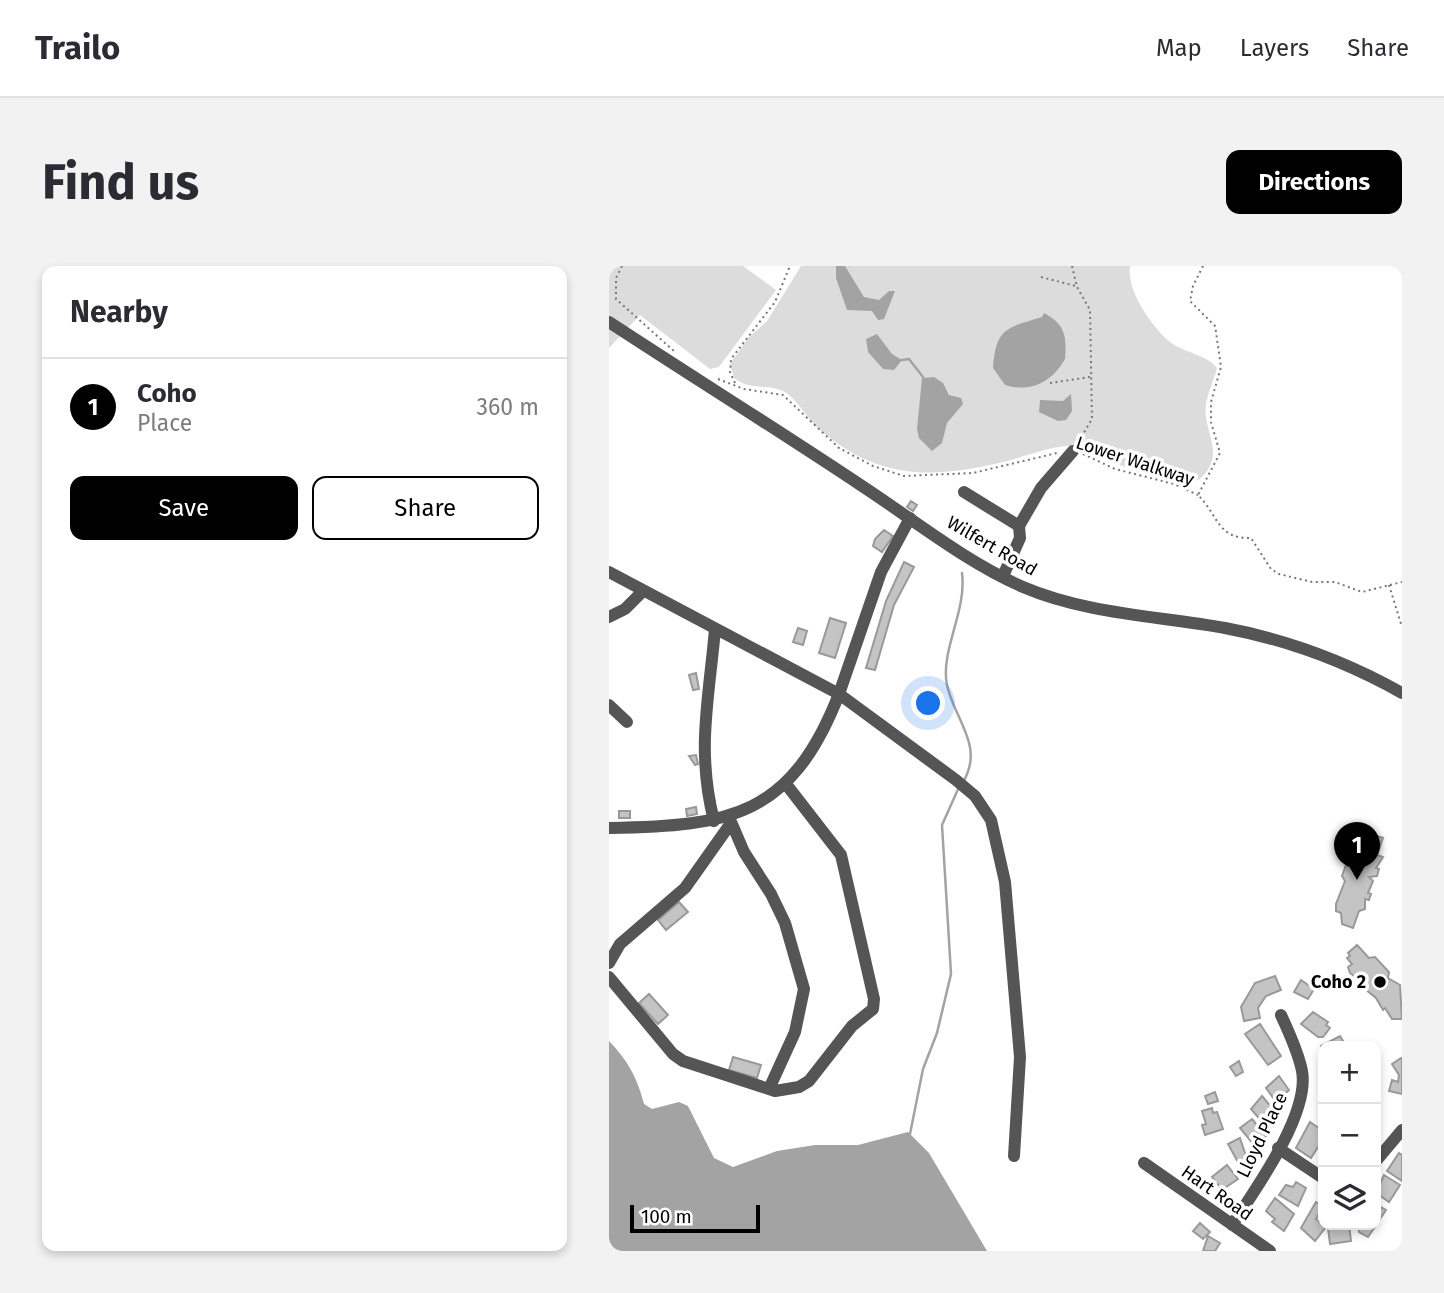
<!DOCTYPE html>
<meta charset="utf-8">
<style>
body{margin:0;font-family:"Fira Sans",sans-serif;background:#f2f2f3;color:#2b2b33}
.controls{position:absolute;right:21px;bottom:21px;display:grid;overflow:hidden;border-radius:14px;box-shadow:0 4px 10px #0003}
.controls button{width:63px;height:63px;display:grid;place-items:center;padding:0;border:0;border-bottom:2px solid #e1e1e2;background:#fff;color:#2b2b33;font:35px sans-serif}
.scale{position:absolute;left:21px;bottom:18px;width:130px;box-sizing:border-box;padding-left:7px;border:4px solid #000;border-top:0;font-size:19px;line-height:24px;white-space:nowrap;color:#000;-webkit-text-stroke:5px #fff;paint-order:stroke}
.you{position:absolute;left:320px;top:438px;width:24px;height:24px;margin:-18px;border:5px solid #fff;border-radius:50%;background:#1a73e8;box-shadow:0 0 0 10px #1a73e833}
.badge{display:grid;place-items:center;width:46px;height:46px;border-radius:50%;background:#000;color:#fff;font-size:23px;font-weight:700}
.pin{position:absolute;translate:-50% -58px;filter:drop-shadow(0 2px 4px #0008)}
.pin::after{content:'';position:absolute;top:37px;width:24px;height:21px;background:inherit;clip-path:polygon(0 0,100% 0,50% 100%)}
.list{margin:0;padding:0;list-style:none}
h2{display:flex;justify-content:space-between;align-items:center;height:91px;margin:0;padding:0 28px;font-size:30px}
h2 small{font-size:23px;font-weight:400;color:#7c7c81}
.list li{display:grid;grid-template-columns:46px 1fr auto;gap:21px;align-items:center;box-sizing:border-box;height:98px;padding:0 28px;border-top:2px solid #e1e1e2}
.list b{display:block;font-size:26px;white-space:nowrap}
.list p{margin:0;font-size:23px;white-space:nowrap;color:#7c7c81}
.list em{font-size:23px;font-style:normal;color:#7c7c81}
.actions{display:flex;gap:14px;padding:21px 28px}
.actions a{flex:1;padding:16px 0;border:2px solid #000;border-radius:14px;text-align:center;font-size:24px;color:#000}
.actions .main{background:#000;color:#fff}
.icon{flex:none;width:38px;height:38px;fill:none;stroke:currentColor;stroke-width:2;stroke-linecap:round;stroke-linejoin:round}
.map{position:relative;flex:none;width:793px;height:985px;overflow:hidden;border-radius:14px}
header{display:flex;align-items:center;gap:42px;box-sizing:border-box;height:98px;padding:0 35px;background:#fff;border-bottom:2px solid #e1e1e2}
header strong{font-size:33px}
nav{display:flex;gap:38px;margin-inline-start:auto;font-size:24px}
.intro{display:flex;align-items:center;justify-content:space-between;box-sizing:border-box;height:168px;padding:0 42px}
h1{margin:0;font-size:49px}
.button{padding:18px 32px;border-radius:14px;background:#000;color:#fff;font-size:24px;font-weight:700}
main{display:flex;gap:42px;padding:0 42px}
aside{flex:1;background:#fff;border-radius:14px;box-shadow:0 4px 10px #0003}
.map>svg:first-child{display:block}
.green{fill:#dcdcdc}
.water{fill:#a3a3a3}
.lines{fill:none;stroke-linecap:round;stroke-linejoin:round}
.stream{stroke:#a3a3a3;stroke-width:2.5}
.building{fill:#c4c4c4;stroke:#999;stroke-width:2}
.path{stroke:#777;stroke-width:2;stroke-dasharray:2 3.5;stroke-linecap:butt}
.minor{stroke:#555;stroke-width:12}
.poi-dot{fill:#000;stroke:#fff;stroke-width:2.5}
.labels{text-anchor:middle;stroke-width:7;stroke-linejoin:round;paint-order:stroke}
.street-label{font-size:18px;fill:#000;stroke:#fff}
.poi-label{font-size:18px;font-weight:bold;fill:#000;stroke:#fff;text-anchor:end}
</style>
<header>
<strong>Trailo</strong>
<nav><a>Map</a><a>Layers</a><a>Share</a></nav>
</header>
<div class="intro"><h1>Find us</h1><a class="button">Directions</a></div>
<main>
<aside>
<h2>Nearby<small></small></h2>
<ul class="list">
<li><span class="badge">1</span><div><b>Coho</b><p>Place</p></div><em>360 m</em></li>
</ul>
<div class="actions"><a class="main">Save</a><a>Share</a></div>
</aside>
<div class="map">
<svg width="793" height="985" viewBox="0 0 793 985">
<rect width="100%" height="100%" fill="#fff"/>
<path class="green" d="M0 0H134L167 24 110 101 101 103 31 49 0 82Z
M192 0H521C517 24 543 61 561 76 575 87 597 88 608 102 605 114 599 126 597 138 593 166 618 187 592 212 581 223 526 206 511 199 499 194 482 181 468 180 444 178 414 192 390 197 320 213 269 213 211 164 199 153 191 138 179 128 162 116 142 126 125 112L121 98 139 72 158 55Z"/>
<path class="water" d="M227 0H236L255 31 270 34 280 25H286L275 53 269 54 263 45 238 44 227 12Z
M435 47C456 58 458 70 456 93 443 116 422 127 396 119L384 102C387 62 397 62 433 51Z
M268 68 283 88 293 94 285 104 274 103 259 86 257 73Z
M325 111 334 117 340 129 352 132 354 138 338 157 333 177 323 185 310 172 308 163 313 112Z
M462 128 463 145 457 154 449 155 430 146 431 134 454 135Z
M0 775C19 795 28 811 35 838L43 843 70 836 79 840 105 892 124 901 168 885 206 879H249L299 866 320 887 378 985H0Z"/>
<g class="lines">
<path class="stream" d="M293 94 300 93 314 111
M353 307C358 345 331 385 338 419 345 453 376 480 354 516
M301 868 314 803 328 767 342 708 333 559 350 521"/>
</g>
<path class="building" d="M302 235 308 239 304 245 298 241Z
M275 264 284 270 273 286 264 280 266 273Z
M295 296 305 301 285 339 266 404 257 402 277 335Z
M221 352 237 357 226 392 210 387Z
M189 362 198 365 194 379 184 376Z
M87 407 90 423 84 424 80 409Z
M87 489 89 498 86 499 80 490Z
M87 541 88 548 78 550 77 543Z
M10 545H21V552H10Z
M758 567 774 572 768 589 774 591 767 602 770 603 768 610 760 611 764 615 759 627 762 628 760 634 756 633V643L750 645 744 662 733 658 732 647 727 645V638L736 615 733 610 737 599 739 600 740 591 745 589 749 576 754 578Z
M70 636 79 646 57 664 49 654Z
M748 679 760 692 766 691 780 706 779 712 791 719 793 753H783L776 742 774 744 767 732 751 719 753 717 741 707 739 701 743 698 738 692 741 690 739 687Z
M666 710 672 724 657 730 649 742 651 752 635 755 632 741 646 717Z
M692 714 705 723 699 733 685 726Z
M40 728 59 749 49 758 30 737Z
M704 746 719 756 717 759 721 762 714 771H709L692 758Z
M651 758 672 790 659 799 636 768Z
M731 770 737 780H714V784L712 780Z
M124 791 152 799 148 812 120 804Z
M792 792 793 793V828L780 825 783 814 789 816 790 809 783 798Z
M630 795 634 806 627 810 621 801Z
M670 810 680 824 667 836 657 822Z
M606 826 609 835 599 838 596 830Z
M653 830 670 850 659 863 642 843Z
M603 842 604 847 608 846 614 863 596 869 593 859 597 858 593 845Z
M643 853 657 870 650 880 647 877 645 879 631 862Z
M701 856 714 865V880L711 878 702 892 687 882Z
M631 872 639 896 631 900 619 878Z
M790 887 793 889V915L778 905Z
M618 899 629 913 613 924 603 911Z
M775 909 791 919 780 936 767 927Z
M687 916 697 922 689 940 670 929 677 919 684 921Z
M666 932 685 948 675 965 663 956 666 953 657 945Z
M707 936 714 941 707 953 717 961 706 975 692 962Z
M767 938 777 944 759 971 750 966 749 959H767Z
M591 957 601 966 594 973 584 965Z
M726 959H740L742 975 721 978 719 962 727 961Z
M599 970 611 977 606 985H594Z"/>
<g class="lines">
<path class="path" d="M13 0 7 12V33L66 86
M463 0 468 21 481 44 483 153 470 175
M594 0 584 20 581 35 606 60 607 66 612 101 602 136V156L611 187 589 229C610 250 608 273 642 272L662 303 670 308 703 316H726L753 326 793 316
M432 11 467 20
M109 113 135 123 174 129 230 182 264 200 295 210 364 207 448 187
M126 117 121 106 122 93 166 36 181 0
M441 117 481 111
M474 188 506 203 565 218 589 229
M780 319 793 361"/>
<path class="minor" d="M0 56C84 111 169 164 253 220 305 254 357 296 414 321 477 348 549 350 616 362 680 374 736 395 793 427
M355 226 410 260
M301 252 272 306 230 428 347 514 366 530 382 554 396 616 411 791 405 890
M0 306 230 428C182 551 121 560 0 562
M394 310 411 272 410 260 432 222 464 185
M0 351 16 343 34 325
M0 439 18 456
M120 551 135 586 162 628 176 657 195 723 186 766 160 823
M105 555C87 484 100 433 106 363
M0 697 11 678 76 622 122 557
M0 711 64 788 74 795 166 825 190 821 200 815 243 760 264 743 265 733 232 589 177 518
M669 882 714 912
M767 895 793 864
M535 897 661 985
M623 959C646 924 701 848 693 805 689 785 680 767 672 749"/>
</g>
<circle class="poi-dot" cx="771" cy="716" r="7"/>
<g class="labels">
<g class="street-label">
<text transform="translate(526 195) rotate(18)" y="6">Lower Walkway</text>
<text transform="translate(383 280) rotate(30)" y="6">Wilfert Road</text>
<text transform="translate(653 869) rotate(-64)" y="6">Lloyd Place</text>
<text transform="translate(608 927) rotate(35)" y="6">Hart Road</text>
</g>
<g class="poi-label">
<text x="757" y="722">Coho 2</text>
</g>
</g>
</svg>
<div class="controls">
<button>+</button>
<button>−</button>
<button><svg class="icon" aria-label="layers" viewBox="0 0 24 24"><path d="M12 4l9 5-9 5-9-5zM3 14l9 5 9-5"/></svg></button>
</div>
<div class="scale">100 m</div>
<div class="you"></div>
<div class="pin badge" style="left:748px;top:614px">1</div>
</div>
</main>
